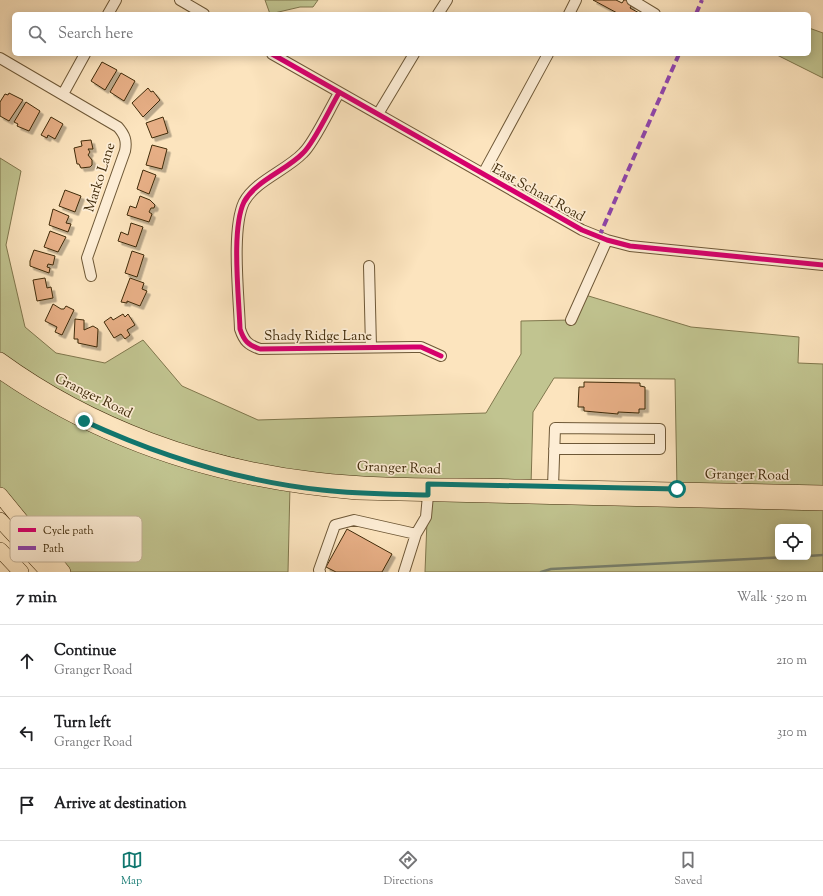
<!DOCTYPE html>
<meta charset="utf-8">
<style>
body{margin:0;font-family:"Sorts Mill Goudy",serif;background:#f6f6f6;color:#202124}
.controls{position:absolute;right:12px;bottom:12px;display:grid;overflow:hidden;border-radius:6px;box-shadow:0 2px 10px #0003}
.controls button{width:36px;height:36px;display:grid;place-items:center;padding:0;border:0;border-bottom:1px solid #e0e0e0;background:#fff;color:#202124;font:20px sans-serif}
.stop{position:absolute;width:12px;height:12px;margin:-9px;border:3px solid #0f766e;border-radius:50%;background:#fff}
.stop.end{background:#0f766e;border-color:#fff;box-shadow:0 1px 4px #0008}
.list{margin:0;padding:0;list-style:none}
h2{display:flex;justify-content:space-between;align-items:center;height:52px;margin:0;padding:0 16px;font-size:17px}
h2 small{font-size:13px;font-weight:400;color:#757577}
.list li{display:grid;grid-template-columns:26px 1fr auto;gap:12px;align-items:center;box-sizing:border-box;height:72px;padding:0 16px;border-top:1px solid #e0e0e0}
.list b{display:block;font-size:15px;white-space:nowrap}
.list p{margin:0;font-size:13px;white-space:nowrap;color:#757577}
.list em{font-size:13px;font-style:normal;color:#757577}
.icon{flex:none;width:22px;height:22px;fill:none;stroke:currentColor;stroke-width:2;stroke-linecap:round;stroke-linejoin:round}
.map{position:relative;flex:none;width:823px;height:572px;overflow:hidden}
.search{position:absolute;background:#fff;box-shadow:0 2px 10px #0003;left:12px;right:12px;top:12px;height:44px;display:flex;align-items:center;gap:10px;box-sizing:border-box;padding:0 14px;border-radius:6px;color:#757577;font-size:15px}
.sheet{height:268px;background:#fff}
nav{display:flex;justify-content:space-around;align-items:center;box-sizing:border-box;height:56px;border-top:1px solid #e0e0e0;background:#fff;font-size:11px;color:#757577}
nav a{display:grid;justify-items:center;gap:2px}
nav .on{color:#0f766e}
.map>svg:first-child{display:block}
.green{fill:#c1c490;stroke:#80774d;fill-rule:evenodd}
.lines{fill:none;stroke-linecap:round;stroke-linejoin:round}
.stream{stroke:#798371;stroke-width:2.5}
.building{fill:#e6ae85;stroke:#3f2a0a;filter:url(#shadow)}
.minor-casing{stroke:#6e5837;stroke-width:12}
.major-casing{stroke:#3f2a0a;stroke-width:14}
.highway-casing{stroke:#3f2a0a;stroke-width:16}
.minor{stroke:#fdedd5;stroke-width:10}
.major{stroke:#fce4be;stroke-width:13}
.highway{stroke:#fce4be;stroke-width:15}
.quiet{stroke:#8e44ad;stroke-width:4;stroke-dasharray:8 4;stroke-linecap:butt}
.cycleway-casing{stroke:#fdedd5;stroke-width:8}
.cycleway{stroke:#d6006c;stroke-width:5}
.route{stroke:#0f766e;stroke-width:5}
.labels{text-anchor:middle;stroke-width:3.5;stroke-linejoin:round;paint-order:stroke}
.street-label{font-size:14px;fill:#3f2a0a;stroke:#fdedd5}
.key{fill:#fdedd5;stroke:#c4b298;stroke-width:1}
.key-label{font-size:11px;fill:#3f2a0a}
</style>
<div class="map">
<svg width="823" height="572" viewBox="0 0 823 572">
<defs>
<filter id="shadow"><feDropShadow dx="3.5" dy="3.5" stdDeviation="0" flood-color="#0004"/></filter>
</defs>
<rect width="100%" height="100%" fill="#fce4be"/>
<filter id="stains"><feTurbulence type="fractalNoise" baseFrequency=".005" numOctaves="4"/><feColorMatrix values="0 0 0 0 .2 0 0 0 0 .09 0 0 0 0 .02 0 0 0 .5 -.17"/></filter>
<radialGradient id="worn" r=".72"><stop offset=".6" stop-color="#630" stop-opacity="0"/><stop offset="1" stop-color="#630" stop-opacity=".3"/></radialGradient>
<path class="green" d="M265 0H318L313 7H300L270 14Z
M809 28 823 33V78L775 54H809Z
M0 158 21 171 6 245 25 327 56 353 105 363 143 340 182 386 258 420 486 413 521 354V321L571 320 582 294 691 327 799 337 798 363 823 364V492L677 489 675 379 554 378 533 412 531 486 317 479 138 434 0 359Z
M0 372 29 391 290 486 288 572H63L0 495Z
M428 495 823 504V572H425ZM778 527H808V557H778Z"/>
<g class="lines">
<path class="stream" d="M808 556 823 555
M541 572 551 569 789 557"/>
</g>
<path class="building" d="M593 0H616L622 3 624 0H627L633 3 630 8 641 14H619Z
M102 62 117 70 105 90 91 81Z
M121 73 135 81 124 101 110 92Z
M148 88 151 92 153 91 160 100 143 117 132 103Z
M9 93 23 100 9 121 0 116V102L5 94 8 95Z
M26 102 40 111 29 131 17 126 18 124 14 122Z
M51 117 63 124 55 139 48 135 47 138 41 135Z
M163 117 168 133 152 138 146 123Z
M91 140 93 149H88L90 152 88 155 92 160V165L90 167 81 168 79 164H77L74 148 82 146 81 141Z
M152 145 167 149 162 169 146 165Z
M143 170 156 175 149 194 137 189Z
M65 190 81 196 75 212 59 206Z
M140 196 150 200 155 205 154 208H151L149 212 152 214 149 222 127 215 130 206 136 208Z
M53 209 69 216 66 223 71 224 68 232 49 225Z
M131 223 143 227 136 247 118 241 121 232 128 235Z
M50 231 66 237 58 252 44 247Z
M34 250 55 256 53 265 48 264 47 267 50 268 49 273 30 266V261Z
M132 251 144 255 137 277 125 273Z
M45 278 47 288 51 287 53 298 37 301 33 280Z
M130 278 144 283 142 289 147 291 140 306 127 301V303L121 302Z
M53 304 61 309H64L66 306 74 310 62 335 55 332 57 327 45 321Z
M123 314 125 317 128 314 135 325 127 330 130 335 125 339 121 334 114 338 104 322 111 317 113 320Z
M75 319 84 320V330L93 326 98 329 97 347 78 343V339H74Z
M584 382 640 383V386L645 387V409H639V413L618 412V414L584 411V407H578L579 387H584Z
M347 529 392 554 382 572H336L326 567Z"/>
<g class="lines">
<g class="minor-casing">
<path id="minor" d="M180 0 204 14
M632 0 655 14
M108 14 116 0
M438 14 447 0
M569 14 576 0
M272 54 582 230 607 240 630 246 823 265
M0 58 118 127C125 135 127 141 125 151L87 258 91 276
M339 93C330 108 314 143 303 153 287 170 255 181 244 202 231 229 239 297 240 329 244 341 248 345 260 349L413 347H421L441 356
M63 94 85 54
M378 114 414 54
M483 174 548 54
M369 266 371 347
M571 320 607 240
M553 487 555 428 660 429V449H554
M320 572 319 570 335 525 354 520 416 534
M404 572 416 534 426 517 428 495"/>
</g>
<g class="major-casing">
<path id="major" d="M0 359C92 426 203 466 316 479 383 487 452 484 520 486 621 488 722 490 823 492
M0 372C106 446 230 483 357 493L823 504"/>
</g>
<g class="highway-casing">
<path id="highway" d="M0 495 63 572
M0 520 48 572
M0 550 21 572"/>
</g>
<use href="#minor" class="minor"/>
<use href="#major" class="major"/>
<use href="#highway" class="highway"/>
<path class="quiet" d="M696 14 702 0
M599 237 679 54"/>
<g class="cycleway-casing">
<path id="cycleway" d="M272 54 582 230 607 240 630 246 823 265
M339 93C330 108 314 143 303 153 287 170 255 181 244 202 231 229 239 297 240 329 244 341 248 345 260 349L413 347H421L441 356"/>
</g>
<use href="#cycleway" class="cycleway"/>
</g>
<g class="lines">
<path class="route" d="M84 421C160 456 238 481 322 490 357 494 392 494 428 495V484L677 489"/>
</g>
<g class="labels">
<g class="street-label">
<text transform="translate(99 177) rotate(-72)" y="5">Marko Lane</text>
<text transform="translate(539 192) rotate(29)" y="5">East Schaaf Road</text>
<text x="318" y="340">Shady Ridge Lane</text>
<text transform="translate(94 395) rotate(26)" y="5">Granger Road</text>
<text transform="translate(399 467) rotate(2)" y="5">Granger Road</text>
<text transform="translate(747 474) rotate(1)" y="5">Granger Road</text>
</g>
</g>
<rect x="10" y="516" width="132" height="46" rx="6" class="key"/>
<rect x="18" y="528" width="18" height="4" fill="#d6006c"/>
<rect x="18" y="546" width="18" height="4" fill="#8e44ad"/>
<g class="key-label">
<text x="43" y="534">Cycle path</text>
<text x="43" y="552">Path</text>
</g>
<rect width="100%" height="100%" filter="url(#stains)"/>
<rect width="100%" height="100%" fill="url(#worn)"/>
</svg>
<div class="controls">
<button><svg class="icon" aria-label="locate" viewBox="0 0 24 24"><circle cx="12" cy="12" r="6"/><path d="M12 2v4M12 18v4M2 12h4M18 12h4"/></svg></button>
</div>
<div class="stop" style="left:677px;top:489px"></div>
<div class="stop end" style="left:84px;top:421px"></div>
<div class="search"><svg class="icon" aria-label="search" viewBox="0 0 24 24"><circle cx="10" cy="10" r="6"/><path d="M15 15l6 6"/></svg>Search here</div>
</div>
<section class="sheet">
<h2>7 min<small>Walk · 520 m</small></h2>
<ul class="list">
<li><svg class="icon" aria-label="ahead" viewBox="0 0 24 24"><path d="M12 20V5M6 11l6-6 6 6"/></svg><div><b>Continue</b><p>Granger Road</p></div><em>210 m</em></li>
<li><svg class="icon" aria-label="left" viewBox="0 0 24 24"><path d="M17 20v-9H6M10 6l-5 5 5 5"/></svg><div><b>Turn left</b><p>Granger Road</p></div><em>310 m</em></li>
<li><svg class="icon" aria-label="arrive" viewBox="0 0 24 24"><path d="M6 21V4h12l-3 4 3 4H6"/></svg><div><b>Arrive at destination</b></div></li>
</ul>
</section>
<nav>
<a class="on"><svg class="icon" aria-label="map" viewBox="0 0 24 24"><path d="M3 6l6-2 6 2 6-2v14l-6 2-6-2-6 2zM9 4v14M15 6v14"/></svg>Map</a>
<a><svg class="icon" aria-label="directions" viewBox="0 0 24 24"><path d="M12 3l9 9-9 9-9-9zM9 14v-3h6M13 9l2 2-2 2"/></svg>Directions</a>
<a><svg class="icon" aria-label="saved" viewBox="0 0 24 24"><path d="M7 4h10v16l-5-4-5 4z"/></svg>Saved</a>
</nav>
